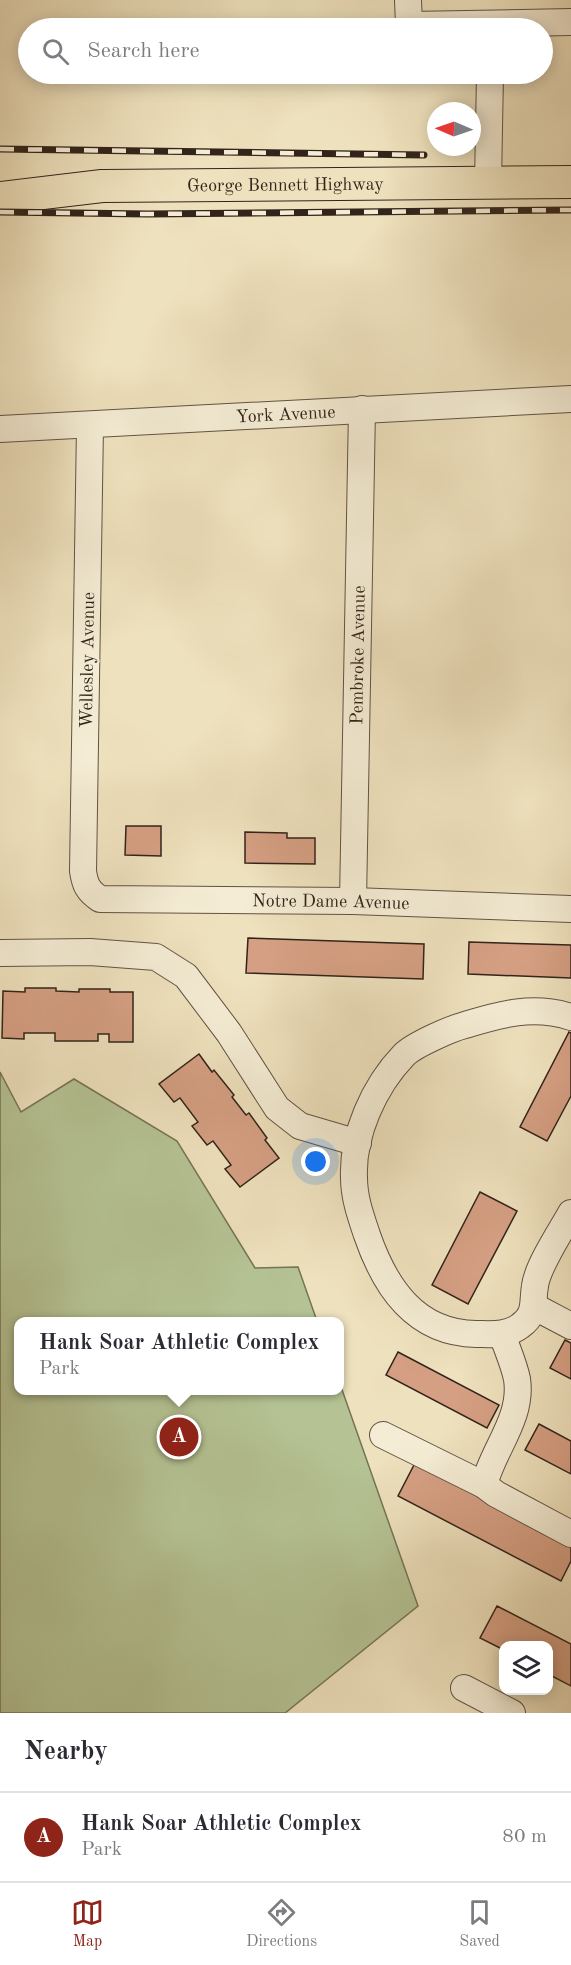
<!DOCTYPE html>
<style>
body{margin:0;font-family:"Old Standard TT",serif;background:#f7f7f7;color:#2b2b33}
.controls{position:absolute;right:18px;bottom:18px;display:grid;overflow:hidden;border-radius:12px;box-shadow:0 3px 15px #0003}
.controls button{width:54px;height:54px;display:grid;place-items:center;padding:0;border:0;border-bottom:2px solid #e1e1e2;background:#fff;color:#2b2b33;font:30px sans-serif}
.compass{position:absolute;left:427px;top:102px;width:54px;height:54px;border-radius:50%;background:#fff;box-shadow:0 3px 15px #0003;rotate:272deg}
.you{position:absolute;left:316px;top:1162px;width:21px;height:21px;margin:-15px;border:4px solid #fff;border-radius:50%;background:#1a73e8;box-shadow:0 0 0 9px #1a73e833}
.badge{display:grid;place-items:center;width:39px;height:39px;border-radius:50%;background:#8f2418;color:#fff;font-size:20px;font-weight:700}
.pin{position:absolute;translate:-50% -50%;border:3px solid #fff;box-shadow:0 2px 6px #0006}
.popup{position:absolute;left:14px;top:1317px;width:330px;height:78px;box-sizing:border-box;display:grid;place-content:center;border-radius:12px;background:#fff;filter:drop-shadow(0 2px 4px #0005);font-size:20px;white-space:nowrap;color:#7c7c81}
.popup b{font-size:22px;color:#2b2b33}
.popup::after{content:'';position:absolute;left:50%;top:100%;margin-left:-12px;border:12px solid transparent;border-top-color:#fff}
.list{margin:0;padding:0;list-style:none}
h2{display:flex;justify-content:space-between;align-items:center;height:78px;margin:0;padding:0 24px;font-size:26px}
h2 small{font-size:20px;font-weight:400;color:#7c7c81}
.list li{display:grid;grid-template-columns:39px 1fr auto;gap:18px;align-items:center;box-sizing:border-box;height:90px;padding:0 24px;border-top:2px solid #e1e1e2}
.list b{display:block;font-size:22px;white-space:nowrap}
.list p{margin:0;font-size:20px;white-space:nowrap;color:#7c7c81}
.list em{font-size:20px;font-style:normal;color:#7c7c81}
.icon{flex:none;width:33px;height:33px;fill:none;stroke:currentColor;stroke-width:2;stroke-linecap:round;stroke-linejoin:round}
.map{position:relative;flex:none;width:571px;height:1713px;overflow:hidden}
.search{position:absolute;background:#fff;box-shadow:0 3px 15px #0003;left:18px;right:18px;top:18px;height:66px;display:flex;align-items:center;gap:15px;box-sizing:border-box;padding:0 21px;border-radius:33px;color:#7c7c81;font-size:22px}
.sheet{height:168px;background:#fff}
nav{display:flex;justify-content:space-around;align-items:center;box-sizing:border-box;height:84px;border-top:2px solid #e1e1e2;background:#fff;font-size:16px;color:#7c7c81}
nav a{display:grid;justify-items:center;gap:3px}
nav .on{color:#8f2418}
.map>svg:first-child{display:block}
.green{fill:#b5c394;stroke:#747458;stroke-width:1.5}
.building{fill:#d59f83;stroke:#32241b;stroke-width:1.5}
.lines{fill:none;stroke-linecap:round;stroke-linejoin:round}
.minor-casing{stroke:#615344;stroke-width:28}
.major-casing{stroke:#32241b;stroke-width:34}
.minor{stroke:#f4ecd4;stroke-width:26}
.major{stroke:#eee1bd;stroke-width:32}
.rail-casing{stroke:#32241b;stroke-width:7}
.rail{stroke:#f4ecd4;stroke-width:4.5;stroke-dasharray:14;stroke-linecap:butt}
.labels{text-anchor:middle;stroke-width:4.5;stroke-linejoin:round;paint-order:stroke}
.street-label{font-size:18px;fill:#32241b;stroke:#f4ecd4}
</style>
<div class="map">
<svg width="571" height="1713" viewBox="0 0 571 1713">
<rect width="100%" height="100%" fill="#eee1bd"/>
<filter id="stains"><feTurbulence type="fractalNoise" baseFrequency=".00333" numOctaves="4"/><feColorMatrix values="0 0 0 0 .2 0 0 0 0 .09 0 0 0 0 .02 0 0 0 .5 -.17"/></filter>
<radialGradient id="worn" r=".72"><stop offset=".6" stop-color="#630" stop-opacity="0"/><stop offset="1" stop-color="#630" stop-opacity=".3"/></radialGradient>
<path class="green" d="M0 1072 21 1112 74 1079 177 1141 255 1268 298 1267 317 1321 18 1322V1390H340V1384L418 1606 285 1713H0Z"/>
<path class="building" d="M126 826H161V856L125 855Z
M245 832 287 833V838H315V864L245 863Z
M248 938 424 944 423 979 246 973Z
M469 942 571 945V978L468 974Z
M25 988H56V991L79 992V989H110V992H133V1042H109V1034H98V1041H55V1033H24V1039L2 1038 3 991 25 992Z
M569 1032 571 1033V1096L547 1141 520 1127Z
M199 1054 212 1072 214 1070 234 1095 232 1097 246 1115 249 1113 267 1138 265 1140 279 1158 240 1187 225 1169 231 1165 213 1141 207 1145 192 1126 198 1122 180 1098 174 1102 159 1084Z
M480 1192 517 1211 468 1304 432 1285Z
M565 1340 571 1343V1379L550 1368Z
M398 1352 499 1405 487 1428 386 1375Z
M539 1424 571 1441V1474L525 1450Z
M415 1463 571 1545V1561L561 1581 398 1496Z
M497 1606 571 1644V1686L548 1674V1646H504V1650L480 1638Z"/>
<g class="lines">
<g class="minor-casing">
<g id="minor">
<path d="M408 0 409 25 571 22"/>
<path d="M488 183 490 74"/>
<path id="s1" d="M90 426 83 871C85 885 88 891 100 899L353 901 571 909"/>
<path id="s2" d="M0 429 571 399"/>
<path id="s3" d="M353 901 362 409"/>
<path d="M0 953 90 952 156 957 186 976 229 1033 277 1108 300 1126 358 1143"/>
<path d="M571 1017C533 1005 501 1014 465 1025 450 1029 414 1045 404 1055 374 1086 352 1135 354 1178 354 1198 361 1217 367 1235 385 1287 415 1333 476 1334 491 1334 507 1336 520 1326 537 1314 532 1302 535 1286 537 1267 561 1231 571 1213"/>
<path d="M535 1307 571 1326"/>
<path d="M383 1435 484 1485 496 1494 571 1534"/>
<path d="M484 1485C493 1449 523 1418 517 1379 514 1364 507 1349 502 1334"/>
<path d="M464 1688 512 1713"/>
</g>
</g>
<g class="major-casing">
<g id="major">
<path id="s4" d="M0 198 102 186 571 182"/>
</g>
</g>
<use href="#minor" class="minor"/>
<use href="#major" class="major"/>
<g class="rail-casing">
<path id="rail" d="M0 149 424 155
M0 212 148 214 571 210"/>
</g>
<use href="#rail" class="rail"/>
</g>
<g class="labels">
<g class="street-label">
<text dy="6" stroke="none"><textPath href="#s4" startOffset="286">George Bennett Highway</textPath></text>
<text dy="6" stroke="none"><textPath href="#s2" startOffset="286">York Avenue</textPath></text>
<text dy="6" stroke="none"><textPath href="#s3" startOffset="246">Pembroke Avenue</textPath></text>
<text transform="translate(87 660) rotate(-89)" y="6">Wellesley Avenue</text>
<text dy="6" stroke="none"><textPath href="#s1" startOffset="710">Notre Dame Avenue</textPath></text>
</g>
</g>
<rect width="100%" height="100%" filter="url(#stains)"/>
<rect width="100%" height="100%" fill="url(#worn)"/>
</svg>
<div class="controls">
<button><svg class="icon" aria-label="layers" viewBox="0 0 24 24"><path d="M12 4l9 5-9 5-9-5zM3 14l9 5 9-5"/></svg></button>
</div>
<svg class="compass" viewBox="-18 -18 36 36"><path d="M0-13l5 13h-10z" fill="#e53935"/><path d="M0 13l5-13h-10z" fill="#7c7c81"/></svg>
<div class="you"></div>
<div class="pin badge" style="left:179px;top:1437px">A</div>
<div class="popup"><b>Hank Soar Athletic Complex</b>Park</div>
<div class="search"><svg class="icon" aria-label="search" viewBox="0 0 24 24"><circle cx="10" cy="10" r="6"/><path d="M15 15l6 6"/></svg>Search here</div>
</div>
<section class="sheet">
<h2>Nearby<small></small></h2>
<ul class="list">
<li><span class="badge">A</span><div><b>Hank Soar Athletic Complex</b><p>Park</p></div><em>80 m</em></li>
</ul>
</section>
<nav>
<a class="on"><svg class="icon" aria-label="map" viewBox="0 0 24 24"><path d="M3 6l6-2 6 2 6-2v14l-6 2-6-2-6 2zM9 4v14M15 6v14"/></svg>Map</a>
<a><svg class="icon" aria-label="directions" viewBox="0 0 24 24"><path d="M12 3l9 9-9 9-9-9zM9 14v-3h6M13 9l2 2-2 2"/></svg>Directions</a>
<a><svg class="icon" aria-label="saved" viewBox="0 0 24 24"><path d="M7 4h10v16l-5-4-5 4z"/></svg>Saved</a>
</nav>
